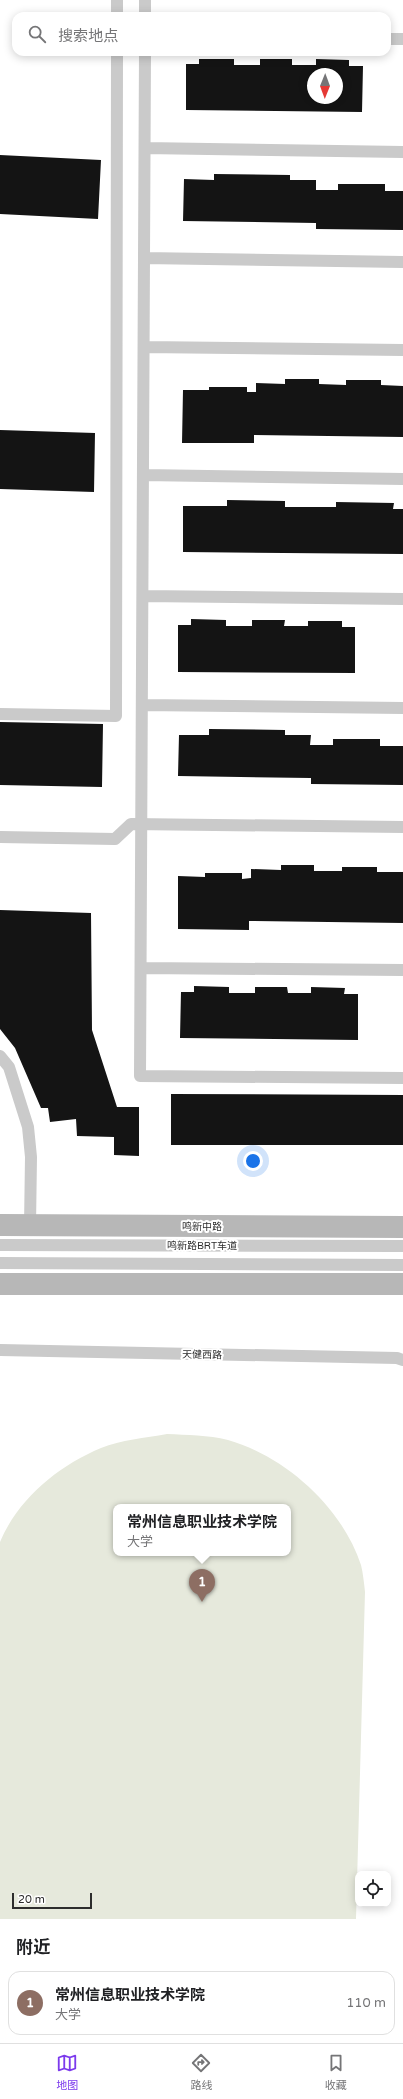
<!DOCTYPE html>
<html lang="zh">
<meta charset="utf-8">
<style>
body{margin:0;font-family:"Varela Round","Noto Sans SC",sans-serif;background:#f6f6f6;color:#202124}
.controls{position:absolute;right:12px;bottom:12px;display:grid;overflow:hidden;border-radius:8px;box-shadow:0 2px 10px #0003}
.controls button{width:36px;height:36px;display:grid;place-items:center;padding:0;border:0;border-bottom:1px solid #e0e0e0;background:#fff;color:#202124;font:20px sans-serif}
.compass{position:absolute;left:307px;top:68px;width:36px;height:36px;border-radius:50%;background:#fff;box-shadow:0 2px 10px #0003;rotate:181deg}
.scale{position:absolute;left:12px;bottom:10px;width:80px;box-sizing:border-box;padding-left:4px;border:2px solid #2d2d2d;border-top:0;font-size:11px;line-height:14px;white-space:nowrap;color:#2d2d2d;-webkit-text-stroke:3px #fff;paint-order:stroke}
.you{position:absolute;left:253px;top:1161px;width:14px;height:14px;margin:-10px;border:3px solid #fff;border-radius:50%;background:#1a73e8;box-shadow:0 0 0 6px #1a73e833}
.badge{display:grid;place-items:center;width:26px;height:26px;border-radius:50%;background:#7c3aed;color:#fff;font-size:13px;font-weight:700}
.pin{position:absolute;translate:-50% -33px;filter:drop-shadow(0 1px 2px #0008)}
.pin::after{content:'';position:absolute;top:21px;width:14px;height:12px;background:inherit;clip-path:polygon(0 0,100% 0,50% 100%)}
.popup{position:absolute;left:113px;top:1504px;width:178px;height:52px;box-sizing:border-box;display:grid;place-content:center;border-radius:8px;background:#fff;filter:drop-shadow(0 1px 3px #0005);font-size:13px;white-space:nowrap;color:#757577}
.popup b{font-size:15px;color:#202124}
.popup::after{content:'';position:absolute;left:50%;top:100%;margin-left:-8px;border:8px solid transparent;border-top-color:#fff}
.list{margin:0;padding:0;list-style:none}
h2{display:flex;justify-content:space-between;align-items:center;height:52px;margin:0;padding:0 16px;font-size:17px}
h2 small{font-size:13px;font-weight:400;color:#757577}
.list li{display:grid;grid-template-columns:26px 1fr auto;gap:12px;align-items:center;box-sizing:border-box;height:64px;margin:0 8px 8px;padding:0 8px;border:1px solid #e0e0e0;border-radius:12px}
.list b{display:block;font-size:15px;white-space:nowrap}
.list p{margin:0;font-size:13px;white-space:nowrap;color:#757577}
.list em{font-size:13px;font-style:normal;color:#757577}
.icon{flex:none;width:22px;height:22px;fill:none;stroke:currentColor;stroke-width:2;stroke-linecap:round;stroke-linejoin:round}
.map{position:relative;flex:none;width:403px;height:1919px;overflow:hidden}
.search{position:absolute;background:#fff;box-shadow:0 2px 10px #0003;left:12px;right:12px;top:12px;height:44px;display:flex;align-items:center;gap:10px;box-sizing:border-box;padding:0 14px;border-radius:12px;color:#757577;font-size:15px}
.sheet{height:124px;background:#fff}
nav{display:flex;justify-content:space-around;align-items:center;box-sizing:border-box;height:56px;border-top:1px solid #e0e0e0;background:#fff;font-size:11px;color:#757577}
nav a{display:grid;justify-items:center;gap:2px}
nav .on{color:#7c3aed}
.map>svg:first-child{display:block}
.green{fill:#e6e9dc;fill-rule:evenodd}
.building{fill:#141414;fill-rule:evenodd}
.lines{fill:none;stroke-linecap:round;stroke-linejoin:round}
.lane{stroke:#cacaca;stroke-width:12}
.secondary{stroke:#b7b7b7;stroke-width:22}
.labels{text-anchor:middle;stroke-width:4;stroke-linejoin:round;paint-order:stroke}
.street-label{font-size:10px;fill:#2d2d2d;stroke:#fff}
</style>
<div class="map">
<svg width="403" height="1919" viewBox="0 0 403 1919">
<rect width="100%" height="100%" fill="#fff"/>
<path class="green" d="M167 1434C187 1435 208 1435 228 1440 285 1456 342 1507 361 1565 363 1573 364 1583 365 1592L356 1919H0V1542C18 1499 58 1466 101 1448 121 1440 145 1438 167 1434ZM116 1507H288V1553H116Z"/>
<path class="building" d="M199 59H234V65H260V59H292V65H316V59L349 60V66H363L362 112 186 110V64H199ZM313 74H337V98H313Z
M0 155 101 160 98 219 0 214Z
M214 174 290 175V180H316V190H338V184H385V191H403V230L316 229V223L183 221 184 179 214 180Z
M285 379H319V384L346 385V380H381V385L403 386V437L254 435V443H182L183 390H209V387H247V392H256V383L285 384Z
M0 430 95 433 94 492 0 489Z
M227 500 285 501V507H336V502L394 503 393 509H403V554L183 552V506H227Z
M191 619 226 620V626H252V620H285L284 626H308V621H342V627H355V673L178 672V625H191Z
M0 722 103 724 102 787 0 785Z
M209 729 285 730V735H311L310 745H333V739H380V746H403V785L311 784V778L178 776 179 735H209Z
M281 865H314V871H342V867H377V872H403V923L249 921V930L178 929V876L205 877V873H242V879L251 878V869L281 870Z
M0 910 91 913 92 1030 117 1107H139V1156L114 1155V1137L77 1136 76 1119 50 1122 48 1108H41L15 1048 0 1029Z
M194 986 229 987V993H255V987H287L288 993H311V987L345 988 344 994H358V1040L180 1038 181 992H194Z
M171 1094 403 1095V1145H171Z"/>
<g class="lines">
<path class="lane" d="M117 16V0
M145 16V0
M387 39H403
M145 52 140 1076 403 1078
M145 148 403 152
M144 258 403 262
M144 347 403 350
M143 475 403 479
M143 596 403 599
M142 705 403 708
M0 714 116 716 117 52
M0 837 115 839 131 824 403 827
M141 968 403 970
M0 1056 9 1067 28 1127 31 1157 30 1226
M0 1245 403 1246
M0 1263 403 1265
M0 1350 397 1358 403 1360"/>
<path class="secondary" d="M0 1225 403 1227
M0 1284H403"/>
</g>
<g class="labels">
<g class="street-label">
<text x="202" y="1230">鸣新中路</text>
<text x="202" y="1249">鸣新路BRT车道</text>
<text transform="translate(202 1354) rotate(1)" y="4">天健西路</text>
</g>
</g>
</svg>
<div class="controls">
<button><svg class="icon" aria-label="locate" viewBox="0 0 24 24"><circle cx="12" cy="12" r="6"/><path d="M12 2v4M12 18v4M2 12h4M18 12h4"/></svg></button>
</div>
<svg class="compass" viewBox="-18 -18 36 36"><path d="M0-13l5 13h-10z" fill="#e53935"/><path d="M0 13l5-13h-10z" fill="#757577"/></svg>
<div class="scale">20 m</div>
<div class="you"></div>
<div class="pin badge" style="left:202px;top:1602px;background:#8d6e63">1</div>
<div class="popup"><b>常州信息职业技术学院</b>大学</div>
<div class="search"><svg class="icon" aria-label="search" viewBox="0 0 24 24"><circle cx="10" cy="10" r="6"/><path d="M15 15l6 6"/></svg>搜索地点</div>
</div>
<section class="sheet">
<h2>附近<small></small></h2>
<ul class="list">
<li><span class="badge" style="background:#8d6e63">1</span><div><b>常州信息职业技术学院</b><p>大学</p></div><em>110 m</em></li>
</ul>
</section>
<nav>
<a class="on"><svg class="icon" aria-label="map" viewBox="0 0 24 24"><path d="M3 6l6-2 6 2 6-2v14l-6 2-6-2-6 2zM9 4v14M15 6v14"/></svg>地图</a>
<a><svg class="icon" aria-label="directions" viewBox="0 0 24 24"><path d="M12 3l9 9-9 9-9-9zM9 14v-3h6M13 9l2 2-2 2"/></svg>路线</a>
<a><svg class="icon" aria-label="saved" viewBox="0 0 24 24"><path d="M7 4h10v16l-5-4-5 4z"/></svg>收藏</a>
</nav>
